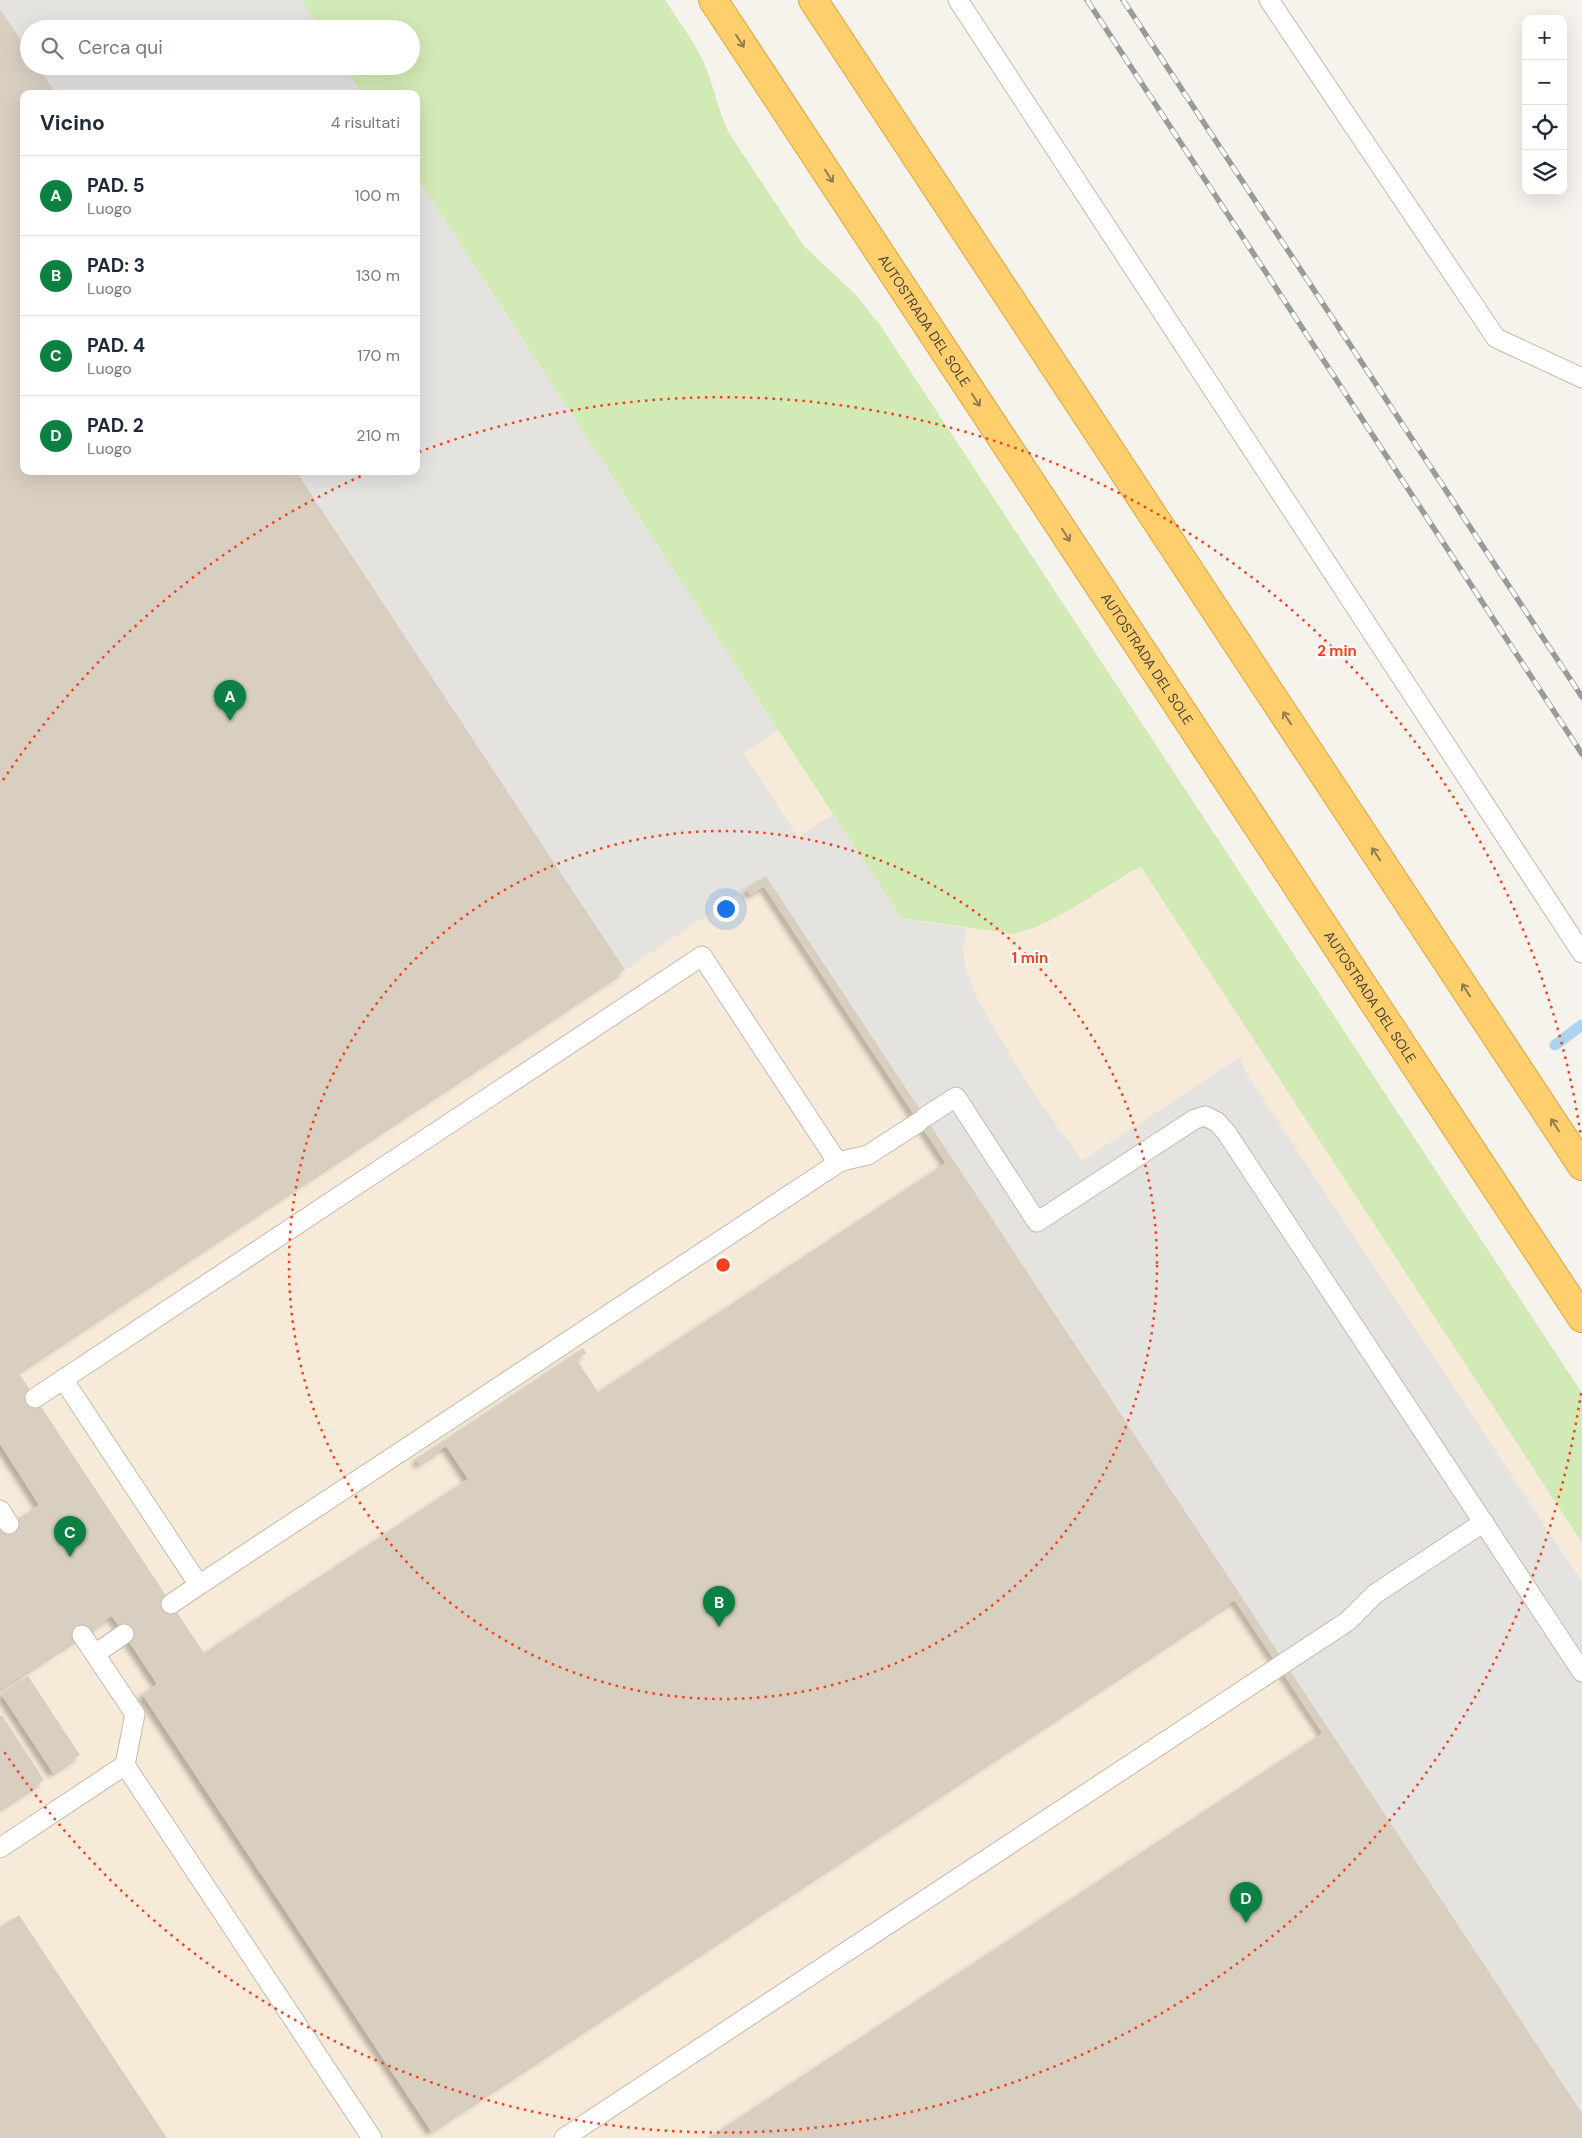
<!DOCTYPE html>
<html lang="it">
<meta charset="utf-8">
<style>
body{margin:0;font-family:"DM Sans",sans-serif;background:#f2f2f3;color:#1f2937}
.controls{position:absolute;right:15px;top:15px;display:grid;overflow:hidden;border-radius:10px;box-shadow:0 5px 20px #0002}
.controls button{width:45px;height:45px;display:grid;place-items:center;padding:0;border:0;border-bottom:1px solid #e0e1e3;background:#fff;color:#1f2937;font:25px sans-serif}
.you{position:absolute;left:725px;top:908px;width:18px;height:18px;margin:-12px;border:4px solid #fff;border-radius:50%;background:#1a73e8;box-shadow:0 0 0 8px #1a73e833}
.badge{display:grid;place-items:center;width:32px;height:32px;border-radius:50%;background:#0b8043;color:#fff;font-size:16px;font-weight:700}
.pin{position:absolute;translate:-50% -41px;filter:drop-shadow(0 1px 2px #0008)}
.pin::after{content:'';position:absolute;top:26px;width:18px;height:15px;background:inherit;clip-path:polygon(0 0,100% 0,50% 100%)}
.list{margin:0;padding:0;list-style:none}
h2{display:flex;justify-content:space-between;align-items:center;height:65px;margin:0;padding:0 20px;font-size:21px}
h2 small{font-size:16px;font-weight:400;color:#747a83}
.list li{display:grid;grid-template-columns:32px 1fr auto;gap:15px;align-items:center;box-sizing:border-box;height:80px;padding:0 20px;border-top:1px solid #e0e1e3}
.list b{display:block;font-size:19px;white-space:nowrap}
.list p{margin:0;font-size:16px;white-space:nowrap;color:#747a83}
.list em{font-size:16px;font-style:normal;color:#747a83}
.icon{flex:none;width:28px;height:28px;fill:none;stroke:currentColor;stroke-width:2;stroke-linecap:round;stroke-linejoin:round}
.map{position:relative;flex:none;width:1582px;height:2138px;overflow:hidden}
.search{position:absolute;background:#fff;box-shadow:0 5px 20px #0002;left:20px;top:20px;width:400px;height:55px;display:flex;align-items:center;gap:12px;box-sizing:border-box;padding:0 18px;border-radius:28px;color:#747a83;font-size:19px}
.panel{position:absolute;background:#fff;box-shadow:0 5px 20px #0002;left:20px;top:90px;width:400px;height:385px;border-radius:10px}
.map>svg:first-child{display:block}
.commercial{fill:#f7ead8}
.green{fill:#d2eab5}
.parking{fill:#e5e3e0}
.lines{fill:none;stroke-linecap:round;stroke-linejoin:round}
.stream{stroke:#a9d4f2;stroke-width:11}
.building{fill:#d8cfc1;filter:url(#shadow)}
.service-casing{stroke:#c2bbae;stroke-width:21}
.motorway-casing{stroke:#e0a43c;stroke-width:30}
.service{stroke:#fff;stroke-width:19}
.motorway{stroke:#ffcf6e;stroke-width:28}
.rail-casing{stroke:#9a9a9a;stroke-width:5.5}
.rail{stroke:#fff;stroke-width:4;stroke-dasharray:11;stroke-linecap:butt}
.oneway{stroke:#937c4e}
.ring{fill:none;stroke:#fc3f1d;stroke-width:2.5;stroke-dasharray:2.5 5}
.labels{text-anchor:middle;stroke-width:4.5;stroke-linejoin:round;paint-order:stroke}
.street-label{font-size:14px;fill:#4b4439;stroke:#fff}
.centre{fill:#fc3f1d;stroke:#fff;stroke-width:2.5}
.ring-label{font-size:15px;text-anchor:middle;font-weight:bold;fill:#fc3f1d;stroke:#fff;stroke-width:4.5;stroke-linejoin:round;paint-order:stroke}
</style>
<div class="map">
<svg width="1582" height="2138" viewBox="0 0 1582 2138">
<defs>
<filter id="shadow"><feDropShadow dx="-4.5" dy="4.5" stdDeviation="2.5" flood-color="#0004"/></filter>
</defs>
<rect width="100%" height="100%" fill="#f6f3ec"/>
<path class="commercial" d="M0 0H301L320 29H29V66H344L362 94H24V471H416V176L901 918 1014 934 1027 931 1052 919 1141 867 1582 1543V2138H0Z"/>
<path class="green" d="M301 0H665C680 23 697 45 707 70 715 91 719 113 729 133L804 246 856 295 880 325 1582 1393V1543L1141 867C1099 888 1060 923 1014 934L901 918 416 176V94H362L344 66H411V29H320Z"/>
<path class="parking" d="M0 0H301L320 29H29V52L0 9Z
M38 66H344L362 94H56Z
M416 176 778 730 743 753 798 837 833 814 901 918 967 929 963 950 966 970 976 996 1004 1045 1033 1092 1082 1161 1240 1057 1245 1071 1582 1582V2113L766 876 625 970 296 471H416Z"/>
<g class="lines">
<path class="stream" d="M1555 1045 1582 1025"/>
</g>
<path class="building" d="M0 9 29 52V66H38L56 94H24V471H296L625 970 18 1372 204 1653 468 1479 446 1446 419 1464 416 1459 583 1348 586 1353 577 1360 598 1392 946 1163 764 886 750 895 746 889 766 876 1582 2113V2138H708L1323 1733 1235 1600 431 2131 142 1694 157 1684 112 1616 0 1689V1530L39 1505 0 1444Z
M28 1676 80 1755 53 1773 1 1694Z
M2 1715 44 1780 0 1809V1716Z
M19 1915 167 2138H0V1927Z"/>
<g class="lines">
<g class="service-casing">
<path id="service" d="M958 0 1582 953
M1269 0 1496 338 1582 378
M925 1117 956 1097 1037 1222 1195 1119 1205 1116 1217 1122 1226 1132 1582 1672
M838 1163 846 1160 868 1155 919 1122
M35 1398 702 956 838 1163 199 1585 63 1379
M0 1510 9 1524
M171 1604 199 1585
M82 1635 135 1714 125 1765 372 2138
M95 1654 124 1634
M0 1848 125 1765
M564 2138 1348 1621 1375 1594 1484 1522"/>
</g>
<g class="motorway-casing">
<g id="motorway">
<path id="s1" d="M713 0 1582 1318"/>
<path d="M813 0 1582 1166"/>
</g>
</g>
<use href="#service" class="service"/>
<use href="#motorway" class="motorway"/>
<g class="rail-casing">
<path id="rail" d="M1087 0 1582 754
M1123 0 1582 697"/>
</g>
<use href="#rail" class="rail"/>
</g>
<defs><path id="oneway-shaft" d="M-6 0H5M1.5-3L5.5 0L1.5 3" fill="none" stroke-width="1.6" stroke-linecap="round" stroke-linejoin="round" transform="scale(1.25)"/></defs>
<g class="oneway">
<use href="#oneway-shaft" transform="translate(740 41) rotate(57)"/>
<use href="#oneway-shaft" transform="translate(829 176) rotate(57)"/>
<use href="#oneway-shaft" transform="translate(976 400) rotate(57)"/>
<use href="#oneway-shaft" transform="translate(1066 535) rotate(57)"/>
<use href="#oneway-shaft" transform="translate(1287 718) rotate(-123)"/>
<use href="#oneway-shaft" transform="translate(1376 854) rotate(-123)"/>
<use href="#oneway-shaft" transform="translate(1466 990) rotate(-123)"/>
<use href="#oneway-shaft" transform="translate(1555 1125) rotate(-123)"/>
</g>
<g class="ring">
<circle cx="723" cy="1265" r="434"/>
<path d="M1581 1393A868 868 0 0 1 3 1750M3 780A868 868 0 0 1 370 472M419 452A868 868 0 0 1 1581 1137"/>
</g>
<g class="labels">
<g class="street-label">
<text dy="5" stroke="none"><textPath href="#s1" startOffset="384">AUTOSTRADA DEL SOLE</textPath></text>
<text dy="5" stroke="none"><textPath href="#s1" startOffset="789">AUTOSTRADA DEL SOLE</textPath></text>
<text dy="5" stroke="none"><textPath href="#s1" startOffset="1194">AUTOSTRADA DEL SOLE</textPath></text>
</g>
</g>
<circle cx="723" cy="1265" r="8" class="centre"/>
<g class="ring-label">
<text x="1337" y="656">2 min</text>
<text x="1030" y="963">1 min</text>
</g>
</svg>
<div class="controls">
<button>+</button>
<button>−</button>
<button><svg class="icon" aria-label="locate" viewBox="0 0 24 24"><circle cx="12" cy="12" r="6"/><path d="M12 2v4M12 18v4M2 12h4M18 12h4"/></svg></button>
<button><svg class="icon" aria-label="layers" viewBox="0 0 24 24"><path d="M12 4l9 5-9 5-9-5zM3 14l9 5 9-5"/></svg></button>
</div>
<div class="you"></div>
<div class="pin badge" style="left:230px;top:721px">A</div>
<div class="pin badge" style="left:719px;top:1627px">B</div>
<div class="pin badge" style="left:70px;top:1557px">C</div>
<div class="pin badge" style="left:1246px;top:1923px">D</div>
<div class="search"><svg class="icon" aria-label="search" viewBox="0 0 24 24"><circle cx="10" cy="10" r="6"/><path d="M15 15l6 6"/></svg>Cerca qui</div>
<section class="panel">
<h2>Vicino<small>4 risultati</small></h2>
<ul class="list">
<li><span class="badge">A</span><div><b>PAD. 5</b><p>Luogo</p></div><em>100 m</em></li>
<li><span class="badge">B</span><div><b>PAD: 3</b><p>Luogo</p></div><em>130 m</em></li>
<li><span class="badge">C</span><div><b>PAD. 4</b><p>Luogo</p></div><em>170 m</em></li>
<li><span class="badge">D</span><div><b>PAD. 2</b><p>Luogo</p></div><em>210 m</em></li>
</ul>
</section>
</div>
